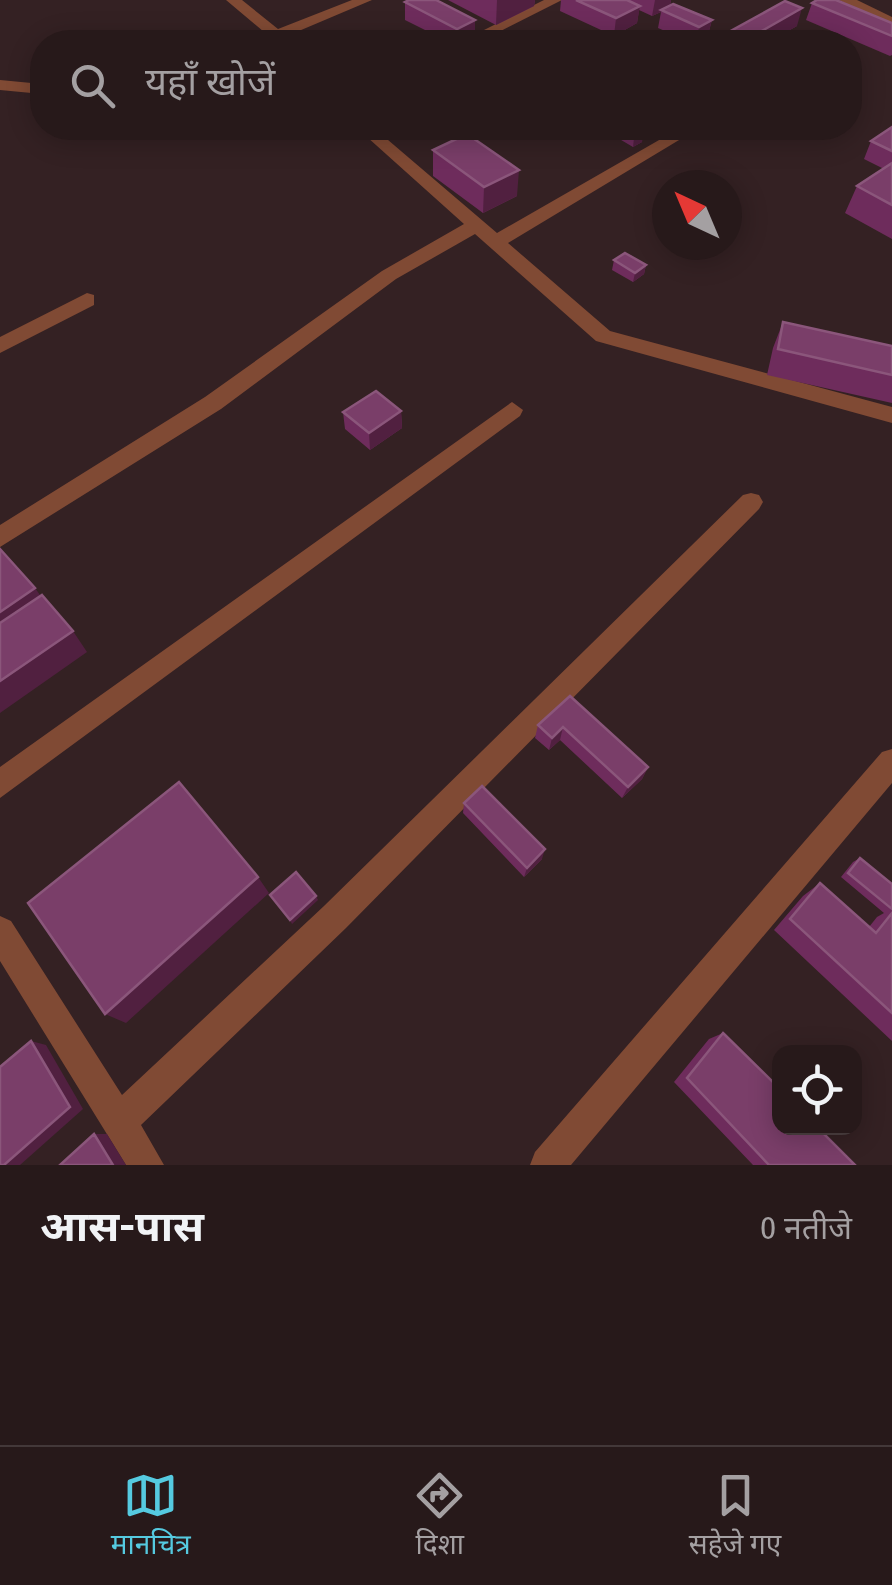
<!DOCTYPE html>
<html lang="hi">
<meta charset="utf-8">
<style>
body{margin:0;font-family:"Fira Sans Condensed","Noto Sans Devanagari",sans-serif;background:#2f2223;color:#f1f3f6}
.controls{position:absolute;right:30px;bottom:30px;display:grid;overflow:hidden;border-radius:20px;box-shadow:0 5px 25px #0003}
.controls button{width:90px;height:90px;display:grid;place-items:center;padding:0;border:0;border-bottom:2px solid #433839;background:#27191a;color:#f1f3f6;font:50px sans-serif}
.compass{position:absolute;left:652px;top:170px;width:90px;height:90px;border-radius:50%;background:#27191a;box-shadow:0 5px 25px #0003;rotate:316deg}
.list{margin:0;padding:0;list-style:none}
h2{display:flex;justify-content:space-between;align-items:center;height:130px;margin:0;padding:0 40px;font-size:42px}
h2 small{font-size:32px;font-weight:400;color:#a4a0a2}
.icon{flex:none;width:55px;height:55px;fill:none;stroke:currentColor;stroke-width:2;stroke-linecap:round;stroke-linejoin:round}
.map{position:relative;flex:none;width:892px;height:1165px;overflow:hidden}
.search{position:absolute;background:#27191a;box-shadow:0 5px 25px #0003;left:30px;right:30px;top:30px;height:110px;display:flex;align-items:center;gap:25px;box-sizing:border-box;padding:0 35px;border-radius:40px;color:#a4a0a2;font-size:38px}
.sheet{height:280px;background:#27191a}
nav{display:flex;justify-content:space-around;align-items:center;box-sizing:border-box;height:140px;border-top:2px solid #433839;background:#27191a;font-size:28px;color:#a4a0a2}
nav a{display:grid;justify-items:center;gap:5px}
nav .on{color:#55cae0}
.map>svg:first-child{display:block}
.lines{fill:none;stroke-linecap:round;stroke-linejoin:round}
.minor{fill:#804a34;fill-rule:evenodd}
.wall{fill:#6e2c5c}
.shaded-wall{fill:#512040}
.building{fill:#7a3e69;stroke:#8b567b;stroke-width:2.5}
</style>
<div class="map">
<svg width="892" height="1165" viewBox="0 0 892 1165">
<rect width="100%" height="100%" fill="#342123"/>
<g class="lines">
<path class="minor" d="M226 0H242L278 29 352 0H372L287 36 292 42H276Z
M544 0H562L479 42H460Z
M839 0H857L892 17V27Z
M0 80 42 84V94L0 90Z
M357 128H374L497 233 680 128H699L508 243 610 331 892 407V423L596 341 475 234 396 279 221 409 0 547V525L205 397 382 271 464 224Z
M87 293 94 295V305L0 353V337Z
M512 402 523 410 520 416 0 798V767Z
M751 493 759 495 763 502 759 509 346 928 141 1125 164 1165H126L0 961V916L11 921 122 1095 324 906 743 495Z
M892 749V783L571 1165H530L535 1152 882 752Z"/>
</g>
<path class="wall" d="M448 0H535L534 6 496 25Z
M561 0H671L670 6 712 20 707 38 699 42H690L658 28 661 12 652 16 639 10 637 23 614 36 560 11Z
M405 2 475 20V38L465 42H449L405 20Z
M812 3 892 23V55L890 56 806 20Z
M797 26 768 42H726L729 32Z
M892 127V239L845 213 857 186 884 169 864 159 871 141Z
M394 128H428L408 137Z
M618 128 642 142 633 147 616 137Z
M433 150 517 196 483 213 433 176Z
M614 260 646 265 644 274 633 282 612 270Z
M783 322 892 346V403L767 375 773 348Z
M401 411 402 428 370 450 345 429 343 412Z
M570 696 648 767 642 779 622 798 560 740 549 750 535 738 538 725Z
M464 803 542 859 524 877 463 813Z
M860 858 892 884V1041L774 930 803 896 820 883 869 927 877 917 884 913 841 877 853 862Z
M723 1033 855 1165H753L674 1082 709 1039Z"/>
<path class="shaded-wall" d="M497 0H535L534 6 496 25Z
M655 0H671L670 8 652 16Z
M640 6 637 23 614 36 616 18Z
M802 8 797 26 768 42H746V40Z
M475 20V38L465 42H457V29Z
M712 20 707 38 699 42H696L699 27Z
M408 128H428L408 137Z
M644 133 642 142 633 147 634 138Z
M519 170 517 196 483 213 484 187Z
M646 265 644 274 633 282 635 273Z
M401 411 402 428 370 450 369 433Z
M35 588 55 616 0 654V612Z
M73 631 87 652 0 713V681Z
M563 727 560 740 549 750 552 738Z
M648 767 642 779 622 798 628 787Z
M545 849 542 859 524 877 527 868Z
M258 877 269 893 126 1023 105 1014Z
M316 896 318 900 292 924 290 920Z
M31 1041 46 1045 83 1109 20 1165H4Z
M94 1134H107L126 1165H113Z"/>
<path class="building" d="M409 0H436L475 20 457 29 405 2Z
M576 0H627L640 6 616 18Z
M817 0H836L892 23V36L812 3Z
M785 1 802 8 746 40 729 32Z
M673 4 712 20 699 27 661 10Z
M892 127V151L871 141Z
M618 128H635L644 133 634 138Z
M467 134 519 170 484 187 433 150Z
M892 163V205L857 186Z
M625 253 646 265 635 273 614 260Z
M783 322 892 346V375L778 349Z
M376 391 401 411 369 433 343 412Z
M0 549 35 588 0 612Z
M42 595 73 631 0 681V623Z
M570 696 648 767 628 787 563 727 552 738 538 725Z
M179 782 258 877 105 1014 28 903Z
M482 786 545 849 527 868 464 803Z
M860 858 892 884V909L848 873Z
M296 872 316 896 290 920 270 895Z
M820 883 876 933 892 913V1013L790 919Z
M723 1033 780 1089V1128H818L855 1165H769L687 1078Z
M31 1041 70 1107 4 1165H0V1067Z
M94 1134 113 1165H60Z"/>
</svg>
<div class="controls">
<button><svg class="icon" aria-label="locate" viewBox="0 0 24 24"><circle cx="12" cy="12" r="6"/><path d="M12 2v4M12 18v4M2 12h4M18 12h4"/></svg></button>
</div>
<svg class="compass" viewBox="-18 -18 36 36"><path d="M0-13l5 13h-10z" fill="#e53935"/><path d="M0 13l5-13h-10z" fill="#a4a0a2"/></svg>
<div class="search"><svg class="icon" aria-label="search" viewBox="0 0 24 24"><circle cx="10" cy="10" r="6"/><path d="M15 15l6 6"/></svg>यहाँ खोजें</div>
</div>
<section class="sheet">
<h2>आस-पास<small>0 नतीजे</small></h2>
<ul class="list">
</ul>
</section>
<nav>
<a class="on"><svg class="icon" aria-label="map" viewBox="0 0 24 24"><path d="M3 6l6-2 6 2 6-2v14l-6 2-6-2-6 2zM9 4v14M15 6v14"/></svg>मानचित्र</a>
<a><svg class="icon" aria-label="directions" viewBox="0 0 24 24"><path d="M12 3l9 9-9 9-9-9zM9 14v-3h6M13 9l2 2-2 2"/></svg>दिशा</a>
<a><svg class="icon" aria-label="saved" viewBox="0 0 24 24"><path d="M7 4h10v16l-5-4-5 4z"/></svg>सहेजे गए</a>
</nav>
